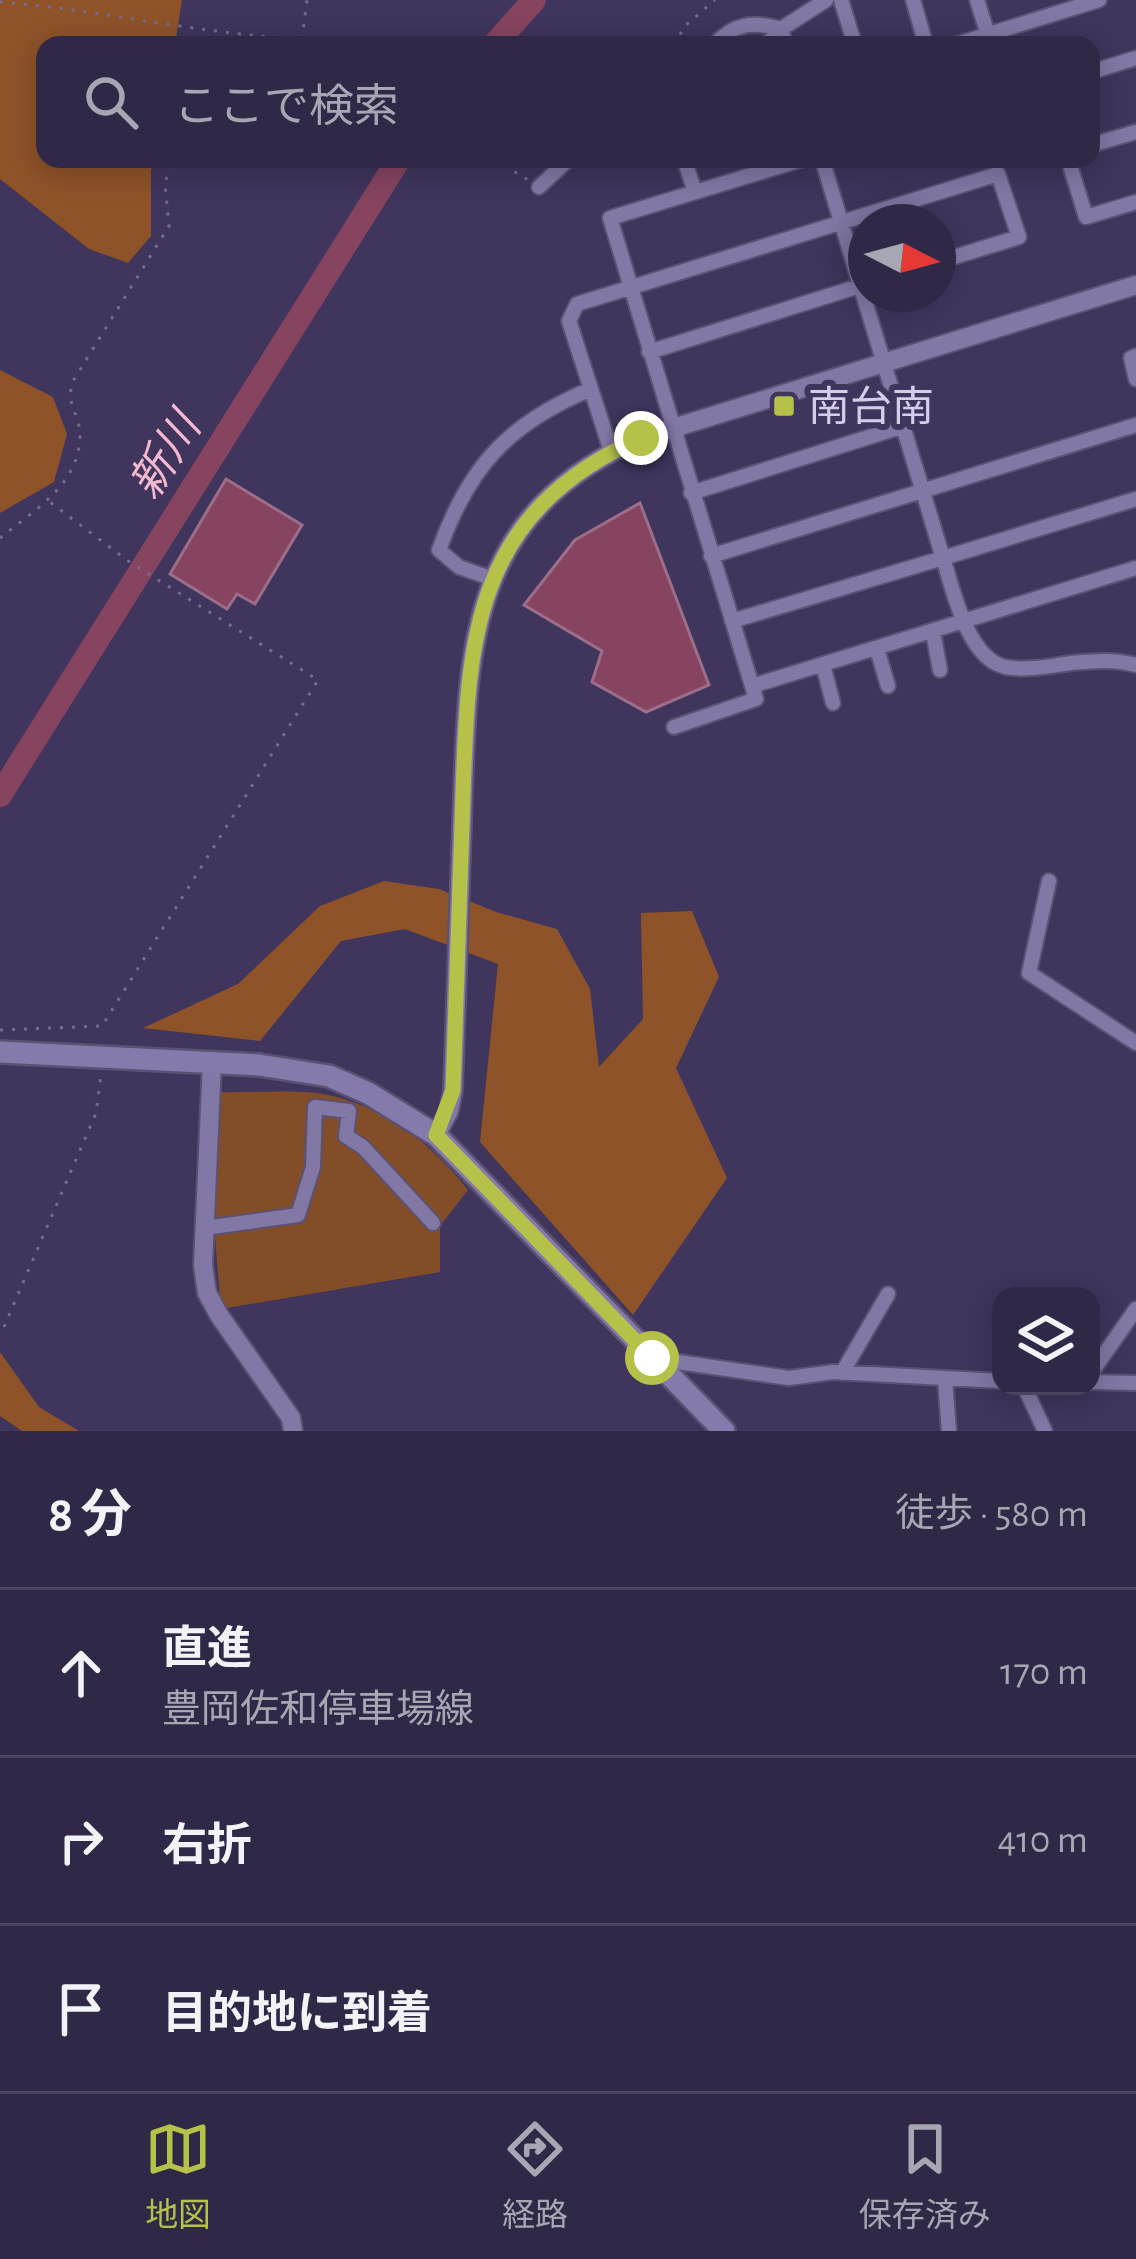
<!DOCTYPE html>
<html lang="ja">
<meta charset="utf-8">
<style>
body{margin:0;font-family:"Alegreya Sans","Noto Sans JP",sans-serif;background:#37304d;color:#f1f3f6}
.controls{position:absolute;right:36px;bottom:36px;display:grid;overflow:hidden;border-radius:24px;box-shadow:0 6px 30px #0003}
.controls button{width:108px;height:108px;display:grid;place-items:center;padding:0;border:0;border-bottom:3px solid #4a445f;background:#2f2846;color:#f1f3f6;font:60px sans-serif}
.compass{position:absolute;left:848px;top:204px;width:108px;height:108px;border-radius:50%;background:#2f2846;box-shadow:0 6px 30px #0003;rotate:96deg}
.stop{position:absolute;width:36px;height:36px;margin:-27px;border:9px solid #b6c149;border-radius:50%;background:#fff}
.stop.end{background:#b6c149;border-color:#fff;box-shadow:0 3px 12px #0008}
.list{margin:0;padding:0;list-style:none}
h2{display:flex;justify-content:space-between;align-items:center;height:156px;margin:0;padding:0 48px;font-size:51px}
h2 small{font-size:39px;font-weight:400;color:#a7a6b3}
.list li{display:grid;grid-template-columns:78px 1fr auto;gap:36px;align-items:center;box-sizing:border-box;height:168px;padding:0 48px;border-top:3px solid #4a445f}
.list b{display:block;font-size:45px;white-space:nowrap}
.list p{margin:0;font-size:39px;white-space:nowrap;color:#a7a6b3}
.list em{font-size:39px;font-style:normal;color:#a7a6b3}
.icon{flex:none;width:66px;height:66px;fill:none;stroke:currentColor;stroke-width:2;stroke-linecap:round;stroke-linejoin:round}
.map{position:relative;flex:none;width:1136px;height:1431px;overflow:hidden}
.search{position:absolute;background:#2f2846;box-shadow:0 6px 30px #0003;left:36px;right:36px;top:36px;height:132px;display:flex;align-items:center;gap:30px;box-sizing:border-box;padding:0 42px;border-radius:24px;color:#a7a6b3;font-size:45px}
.sheet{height:660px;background:#2f2846}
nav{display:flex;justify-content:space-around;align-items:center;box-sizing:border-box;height:168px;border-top:3px solid #4a445f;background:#2f2846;font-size:33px;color:#a7a6b3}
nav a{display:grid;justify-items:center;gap:6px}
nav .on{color:#b6c149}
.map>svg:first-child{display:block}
.green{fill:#834e27}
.forest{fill:#8e5329}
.water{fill:#864460;stroke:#9d6e89;stroke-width:3}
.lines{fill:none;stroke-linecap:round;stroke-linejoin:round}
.river{stroke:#864460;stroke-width:24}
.minor-casing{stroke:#5a5173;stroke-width:18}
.tertiary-casing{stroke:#5a5173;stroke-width:22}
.secondary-casing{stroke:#5a5173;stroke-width:26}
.path{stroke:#766e91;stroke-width:3;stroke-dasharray:3 9;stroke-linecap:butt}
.minor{stroke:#8278a5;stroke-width:14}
.tertiary{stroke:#8278a5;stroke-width:18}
.secondary{stroke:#857aac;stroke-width:21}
.route{stroke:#b6c149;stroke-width:15}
.poi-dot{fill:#b6c149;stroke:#3f355d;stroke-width:4.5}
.labels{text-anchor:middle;stroke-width:12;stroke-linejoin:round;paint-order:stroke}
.poi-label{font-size:42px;fill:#d4cfe8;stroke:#3f355d;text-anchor:start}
.water-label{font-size:45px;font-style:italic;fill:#f5b9cf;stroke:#3f355d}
</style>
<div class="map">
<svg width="1136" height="1431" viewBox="0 0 1136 1431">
<rect width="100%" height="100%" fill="#3f355d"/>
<path class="green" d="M220 1092C253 1093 291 1089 323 1094 383 1105 431 1143 468 1190L440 1226V1272L221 1309 215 1237Z"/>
<path class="forest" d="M0 0H182L176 38 219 45H45V159H156L151 170V236L128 263 89 249 0 179Z
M0 370 53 397 67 434 54 482 0 513Z
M384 881 439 889 496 912 557 929 590 989 599 1067 643 1019 641 913 692 911 719 977 676 1068 727 1178 633 1315 480 1142 498 964 405 929 341 941 260 1041 143 1028 238 984 320 906Z
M0 1352 39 1407 79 1431H22L0 1416Z"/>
<path class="water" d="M226 479 302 525 255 604 237 594 227 609 170 574Z
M640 503 709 685 646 712 592 682 602 651 524 605 575 540Z"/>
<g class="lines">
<path class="river" d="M494 45 534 0
M0 795 399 159"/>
<g class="minor-casing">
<path id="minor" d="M841 0 855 45
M913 0 926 45
M977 0 988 35
M714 45C734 23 753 21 781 29L786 45
M766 45 781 29 826 0
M954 45 1099 0
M1091 72 1136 58
M1091 145 1136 132
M684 159 695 192
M822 159 943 558 1136 499
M1068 159 1086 217 1136 202
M539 187 569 159
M649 352 866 284
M1136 356 1131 358 1136 379
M611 451 569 321 577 304 998 174 1019 237 938 262
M691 493 904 426
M711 556 1136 425
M493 579 459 567 439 550C469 466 509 423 591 389
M732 621 943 558C953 590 968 660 1006 667 1027 671 1050 666 1071 663 1094 661 1114 659 1136 665
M933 632 940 670
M877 649 888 686
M823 665 833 703
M752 686 1136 568
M674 727 756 699 610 218 804 159
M1049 881 1029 973 1136 1043
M205 1228 298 1215 313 1167 315 1107 349 1111 346 1136 363 1147 433 1223
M657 1359 789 1378 833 1372 1001 1381
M842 1373 888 1294
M1091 1373 1136 1309
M945 1379 949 1431
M1091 1382 1136 1383
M1024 1386 1045 1431"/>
</g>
<g class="tertiary-casing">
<path id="tertiary" d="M212 1062 203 1265 207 1293 219 1315 291 1418 293 1431
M436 1135 449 1111 453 1090C456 1002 459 913 462 824 468 656 462 517 641 438L1136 285"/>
</g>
<g class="secondary-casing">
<path id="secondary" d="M0 1052 259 1065 329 1076 368 1093 436 1135 724 1431"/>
</g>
<path class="path" d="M0 2C101 10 200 34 302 39L312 45
M302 39 307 0
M674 45 685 26 715 0
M494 159 528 180
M0 538C34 510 79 485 80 436 80 412 65 407 73 381L169 226 165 184 171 159
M0 1030 102 1026 318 680 131 563 47 500
M4 1327 96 1113 101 1075"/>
<use href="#minor" class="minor"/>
<use href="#tertiary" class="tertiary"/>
<use href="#secondary" class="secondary"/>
</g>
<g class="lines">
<path class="route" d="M641 438C462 518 468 655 462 824 459 913 456 1002 453 1090L436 1135 652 1358"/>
</g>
<rect class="poi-dot" x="772" y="394" width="24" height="24" rx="6"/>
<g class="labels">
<g class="poi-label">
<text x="808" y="421">南台南</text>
</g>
<g class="water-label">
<text transform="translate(164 455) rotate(-58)" y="16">新川</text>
</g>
</g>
</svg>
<div class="controls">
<button><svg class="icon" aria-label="layers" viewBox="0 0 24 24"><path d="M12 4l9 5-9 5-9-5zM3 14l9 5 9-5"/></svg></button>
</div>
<svg class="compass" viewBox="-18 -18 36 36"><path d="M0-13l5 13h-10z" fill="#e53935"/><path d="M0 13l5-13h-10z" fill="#a7a6b3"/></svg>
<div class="stop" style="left:652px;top:1358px"></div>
<div class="stop end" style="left:641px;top:438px"></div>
<div class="search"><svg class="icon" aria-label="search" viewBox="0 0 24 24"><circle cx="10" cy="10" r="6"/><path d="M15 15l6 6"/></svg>ここで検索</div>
</div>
<section class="sheet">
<h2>8 分<small>徒歩 · 580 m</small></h2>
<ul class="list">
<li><svg class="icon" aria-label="ahead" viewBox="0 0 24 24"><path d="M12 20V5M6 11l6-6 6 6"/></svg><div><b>直進</b><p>豊岡佐和停車場線</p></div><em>170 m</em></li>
<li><svg class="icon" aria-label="right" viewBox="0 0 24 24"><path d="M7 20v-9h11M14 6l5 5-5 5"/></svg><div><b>右折</b></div><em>410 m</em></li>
<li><svg class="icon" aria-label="arrive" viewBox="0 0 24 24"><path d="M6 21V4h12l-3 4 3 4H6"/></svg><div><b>目的地に到着</b></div></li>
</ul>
</section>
<nav>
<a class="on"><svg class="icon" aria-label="map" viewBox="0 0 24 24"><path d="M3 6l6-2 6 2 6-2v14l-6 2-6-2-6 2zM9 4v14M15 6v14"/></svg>地図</a>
<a><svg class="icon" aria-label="directions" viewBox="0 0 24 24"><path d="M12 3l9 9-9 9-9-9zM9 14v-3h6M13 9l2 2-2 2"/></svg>経路</a>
<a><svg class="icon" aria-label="saved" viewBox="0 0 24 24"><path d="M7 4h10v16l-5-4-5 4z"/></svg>保存済み</a>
</nav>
